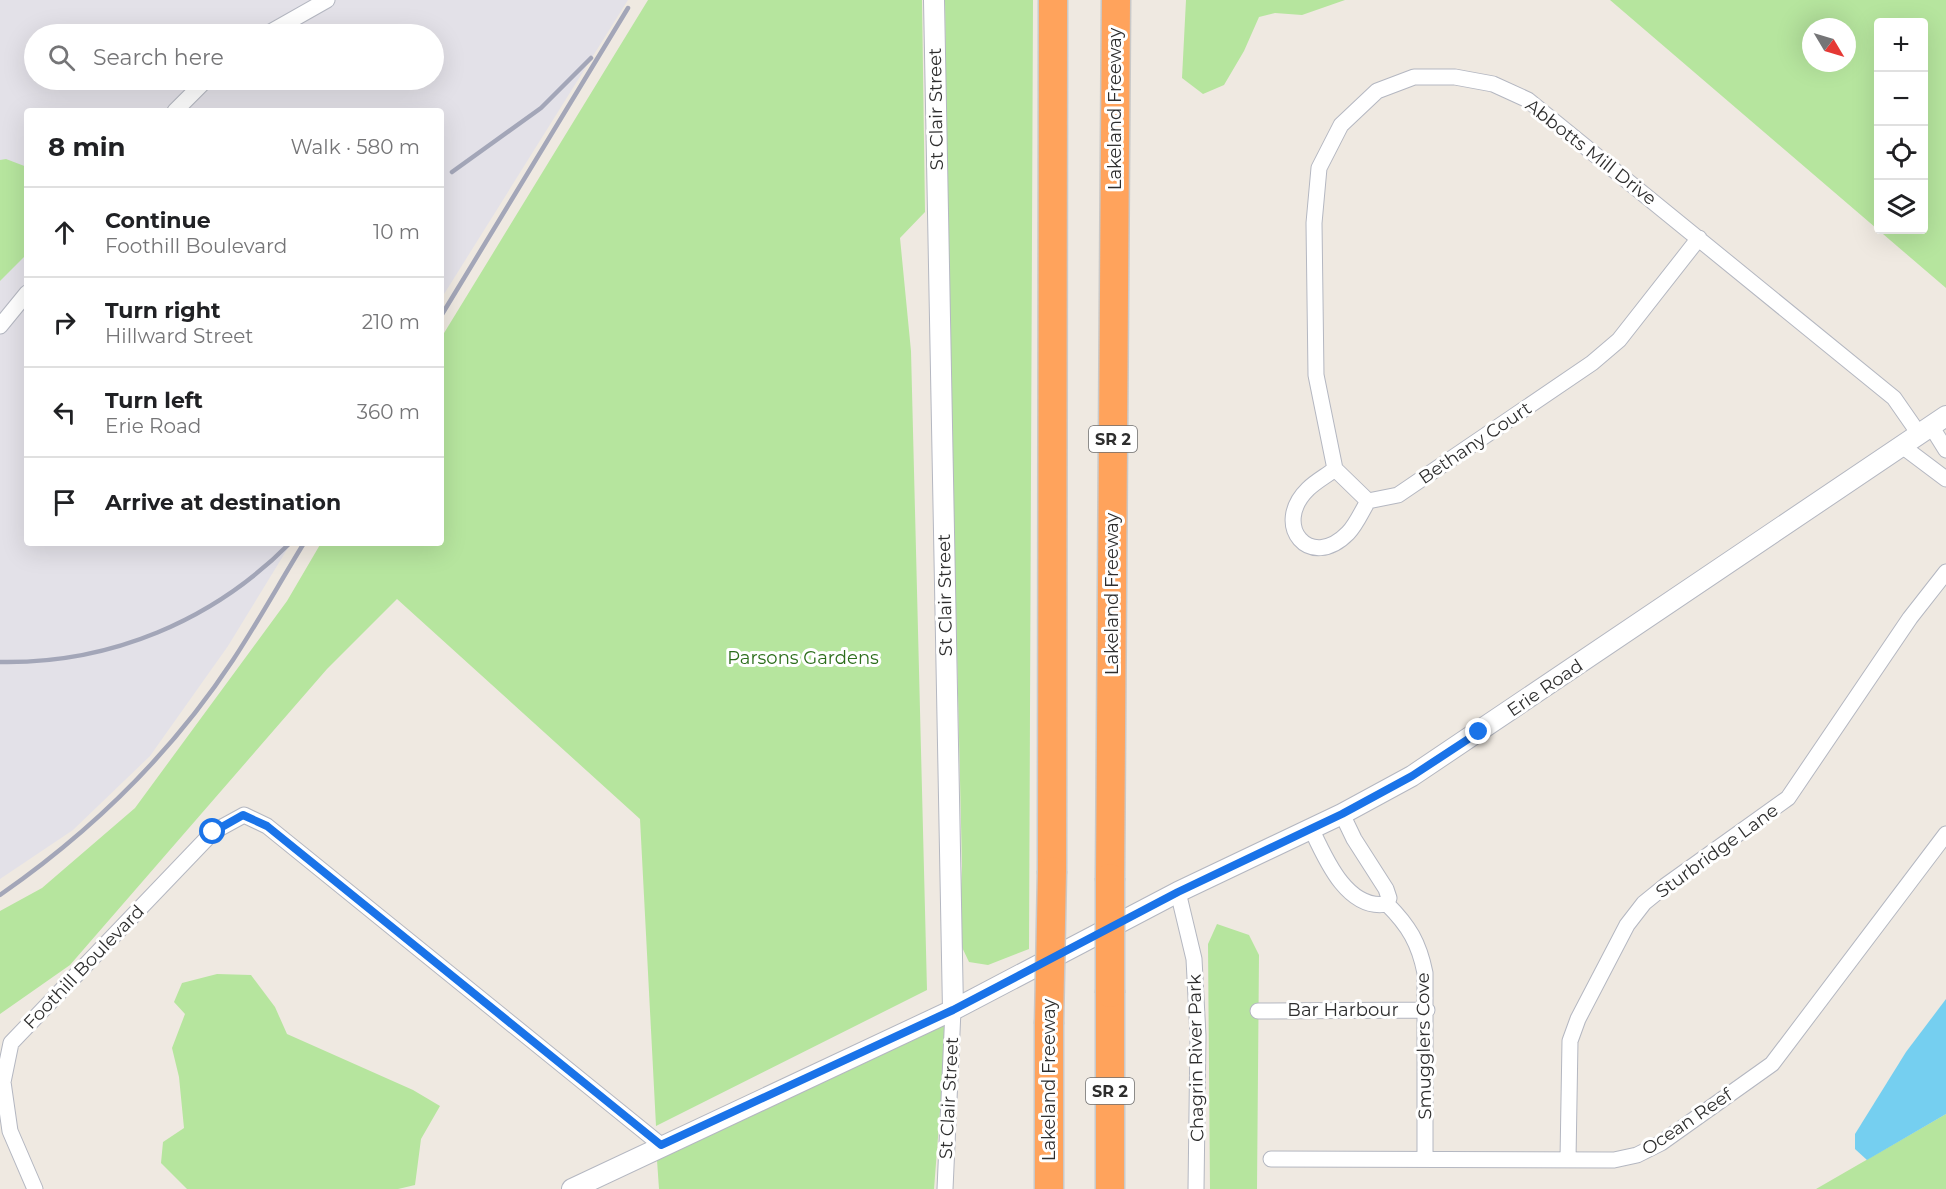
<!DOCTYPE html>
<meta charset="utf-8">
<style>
body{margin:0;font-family:Montserrat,sans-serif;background:#f2f2f2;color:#202124}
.controls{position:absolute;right:18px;top:18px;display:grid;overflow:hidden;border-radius:6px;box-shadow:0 6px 24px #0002}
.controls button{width:54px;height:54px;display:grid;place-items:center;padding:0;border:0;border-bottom:2px solid #e0e0e0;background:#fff;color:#202124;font:30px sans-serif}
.compass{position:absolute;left:1802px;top:18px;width:54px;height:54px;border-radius:50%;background:#fff;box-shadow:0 6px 24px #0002;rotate:128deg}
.stop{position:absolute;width:18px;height:18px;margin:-14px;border:4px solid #1a73e8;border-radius:50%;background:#fff}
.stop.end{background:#1a73e8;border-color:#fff;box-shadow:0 2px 6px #0008}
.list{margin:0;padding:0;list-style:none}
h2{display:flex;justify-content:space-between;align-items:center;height:78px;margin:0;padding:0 24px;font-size:26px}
h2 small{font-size:20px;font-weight:400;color:#757577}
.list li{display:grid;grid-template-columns:39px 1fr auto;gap:18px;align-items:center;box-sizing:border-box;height:90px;padding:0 24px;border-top:2px solid #e0e0e0}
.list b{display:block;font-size:22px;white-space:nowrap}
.list p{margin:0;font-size:20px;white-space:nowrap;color:#757577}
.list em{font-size:20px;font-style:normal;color:#757577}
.icon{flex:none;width:33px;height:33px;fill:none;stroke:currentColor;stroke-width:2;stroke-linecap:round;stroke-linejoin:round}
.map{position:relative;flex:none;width:1946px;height:1189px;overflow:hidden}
.search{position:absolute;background:#fff;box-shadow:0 6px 24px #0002;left:24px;top:24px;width:420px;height:66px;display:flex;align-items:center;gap:15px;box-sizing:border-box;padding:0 21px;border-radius:33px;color:#757577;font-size:22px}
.panel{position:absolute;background:#fff;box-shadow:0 6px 24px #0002;left:24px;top:108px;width:420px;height:438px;border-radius:6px}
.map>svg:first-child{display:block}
.industrial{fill:#e3e1e8;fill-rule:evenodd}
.green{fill:#b6e59e;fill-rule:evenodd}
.water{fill:#75cff0}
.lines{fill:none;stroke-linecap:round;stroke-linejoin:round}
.minor-casing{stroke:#b4b7c1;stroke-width:17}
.tertiary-casing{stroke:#b4b7c1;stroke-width:22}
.motorway-casing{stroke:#c9c9c9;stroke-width:31}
.minor{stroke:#fff;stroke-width:15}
.tertiary{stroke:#fff;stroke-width:20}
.motorway{stroke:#ffa35c;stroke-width:28}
.rail{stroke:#a3a6b8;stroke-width:4.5}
.motorway-bridge-casing{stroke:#c9c9c9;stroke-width:31;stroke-linecap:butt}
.motorway-bridge{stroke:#ffa35c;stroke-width:28}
.route{stroke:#1a73e8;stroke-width:8}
.labels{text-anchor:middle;stroke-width:6;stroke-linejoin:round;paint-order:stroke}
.shield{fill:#fff;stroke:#6d6d6d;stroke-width:1.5}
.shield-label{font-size:16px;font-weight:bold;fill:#2e2e2e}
.street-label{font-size:18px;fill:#2e2e2e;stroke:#fff}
.park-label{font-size:18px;fill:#2c6e1b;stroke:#fff}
</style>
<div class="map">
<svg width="1946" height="1189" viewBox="0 0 1946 1189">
<rect width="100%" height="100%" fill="#efe9e1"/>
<path class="industrial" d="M0 0H628L441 299V111H27V543H291L228 646 150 756 73 830 0 879ZM34 34H434V80H34Z"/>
<path class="green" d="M648 0H922L925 212 900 238 911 351 927 990 656 1126 640 819 397 599 327 669 70 965 0 1014V911L42 888 135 808 287 601 321 543H441V338Z
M945 0H1033L1029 949 988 965 969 962 959 941 962 866 949 306Z
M1186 0H1345L1302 15 1275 13 1259 17 1244 51 1224 85 1203 94 1182 78Z
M1610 0H1946V288ZM1878 22H1924V230H1878ZM1811 27H1847V63H1811Z
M6 159 27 167V254L0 281V160Z
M1217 924 1249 935 1259 955 1257 1189H1210L1208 944Z
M217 974 251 975 275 1007 287 1034 413 1090 440 1106 421 1139 415 1185 398 1189H187L161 1163 163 1142 184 1128 179 1077 172 1048 185 1014 174 1002 182 983Z
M947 1021 934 1189H659L657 1160Z
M1946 1114V1189H1816Z"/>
<path class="water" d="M1946 999V1114L1867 1160 1855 1149V1134L1906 1052Z"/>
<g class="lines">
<g class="minor-casing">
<path id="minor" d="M267 34 327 0
M175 111 206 80
M0 326 27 293
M1931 426 1946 450
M1902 446 1946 479
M1335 469C1326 476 1316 481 1308 489 1271 525 1310 572 1348 533 1356 525 1362 511 1368 501L1398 495 1592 363 1619 340 1699 238
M1368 501 1335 469 1316 375 1314 223 1319 168 1341 125 1377 91 1414 77H1455L1493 84 1528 100 1894 398 1919 434
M1342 814 1354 839 1386 889 1389 898 1387 904
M1311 828C1325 858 1347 911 1387 904
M1178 892 1194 959 1198 1036 1196 1189
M1387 904C1409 926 1419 943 1425 973V1159
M1258 1011 1427 1010
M1271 1159 1614 1160 1637 1155 1661 1143 1772 1064 1946 834
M1568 1159 1570 1041 1578 1019 1627 925 1644 903 1665 886 1788 798 1910 618 1946 572
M35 1189 10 1131 3 1082 11 1043 213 832 244 815 267 826 661 1145
M945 1189 953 1010"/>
</g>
<g class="tertiary-casing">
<path id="tertiary" d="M934 0 953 1010
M572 1189 953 1010 1178 892 1342 814 1412 776 1946 416"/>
</g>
<g class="motorway-casing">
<path id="motorway" d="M1052 871 1053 0
M1110 878 1116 0
M1049 1189V1024
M1110 1189V993"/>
</g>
<use href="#minor" class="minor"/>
<use href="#tertiary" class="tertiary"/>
<use href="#motorway" class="motorway"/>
<path class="rail" d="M452 172 541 108 591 58
M441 316 628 8
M0 662C110 664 213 621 290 543
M0 895C92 831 171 754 233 660 258 622 280 582 304 543"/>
<g class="motorway-bridge-casing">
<path id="motorway-bridge" d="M1110 993V878
M1049 1024 1052 871"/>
</g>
<use href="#motorway-bridge" class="motorway-bridge"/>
</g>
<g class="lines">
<path class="route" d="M213 832 243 815 267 826 661 1145 953 1010 1178 892 1342 814 1412 776 1479 732"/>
</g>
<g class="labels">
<g class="shield">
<rect x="1089" y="426" width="48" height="26" rx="4.5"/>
<rect x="1086" y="1078" width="48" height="26" rx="4.5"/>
</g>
<g class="shield-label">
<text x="1113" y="445">SR 2</text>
<text x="1110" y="1097">SR 2</text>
</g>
<g class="street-label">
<text transform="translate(936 109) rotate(-91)" y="6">St Clair Street</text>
<text transform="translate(1115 109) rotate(-90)" y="6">Lakeland Freeway</text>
<text transform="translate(1591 152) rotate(38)" y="6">Abbotts Mill Drive</text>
<text transform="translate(1475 443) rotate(-34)" y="6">Bethany Court</text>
<text transform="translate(1112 594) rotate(-90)" y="6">Lakeland Freeway</text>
<text transform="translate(945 595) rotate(-91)" y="6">St Clair Street</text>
<text transform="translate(1545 688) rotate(-34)" y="6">Erie Road</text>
<text transform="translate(1717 851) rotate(-36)" y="6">Sturbridge Lane</text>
<text transform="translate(84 967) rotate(-46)" y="6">Foothill Boulevard</text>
<text x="1343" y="1016">Bar Harbour</text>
<text transform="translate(1424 1046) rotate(-91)" y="6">Smugglers Cove</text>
<text transform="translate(1196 1058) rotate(-91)" y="6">Chagrin River Park</text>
<text transform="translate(1049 1080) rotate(-90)" y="6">Lakeland Freeway</text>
<text transform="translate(949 1098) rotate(-87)" y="6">St Clair Street</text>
<text transform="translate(1687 1122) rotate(-34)" y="6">Ocean Reef</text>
</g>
<g class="park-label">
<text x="803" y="664">Parsons Gardens</text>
</g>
</g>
</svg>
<div class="controls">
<button>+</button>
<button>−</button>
<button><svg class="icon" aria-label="locate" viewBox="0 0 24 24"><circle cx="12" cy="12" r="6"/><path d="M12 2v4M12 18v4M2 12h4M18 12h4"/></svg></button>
<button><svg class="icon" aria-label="layers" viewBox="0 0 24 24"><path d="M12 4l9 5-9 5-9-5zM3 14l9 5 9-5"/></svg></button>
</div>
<svg class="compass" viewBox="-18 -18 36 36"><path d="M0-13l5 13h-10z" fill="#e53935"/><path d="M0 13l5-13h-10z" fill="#757577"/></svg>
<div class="stop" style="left:213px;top:832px"></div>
<div class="stop end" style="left:1479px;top:732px"></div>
<div class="search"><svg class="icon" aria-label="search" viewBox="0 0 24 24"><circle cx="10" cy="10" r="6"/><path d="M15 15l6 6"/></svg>Search here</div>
<section class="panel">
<h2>8 min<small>Walk · 580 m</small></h2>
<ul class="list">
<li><svg class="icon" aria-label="ahead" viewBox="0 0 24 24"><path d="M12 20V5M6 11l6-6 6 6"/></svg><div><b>Continue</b><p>Foothill Boulevard</p></div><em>10 m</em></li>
<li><svg class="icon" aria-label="right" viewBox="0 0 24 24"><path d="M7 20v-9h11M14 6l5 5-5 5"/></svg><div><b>Turn right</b><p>Hillward Street</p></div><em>210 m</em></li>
<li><svg class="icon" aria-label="left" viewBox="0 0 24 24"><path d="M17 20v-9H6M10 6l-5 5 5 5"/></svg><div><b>Turn left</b><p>Erie Road</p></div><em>360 m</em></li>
<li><svg class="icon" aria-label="arrive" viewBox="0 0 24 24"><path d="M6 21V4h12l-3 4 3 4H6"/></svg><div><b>Arrive at destination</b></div></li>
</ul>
</section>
</div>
